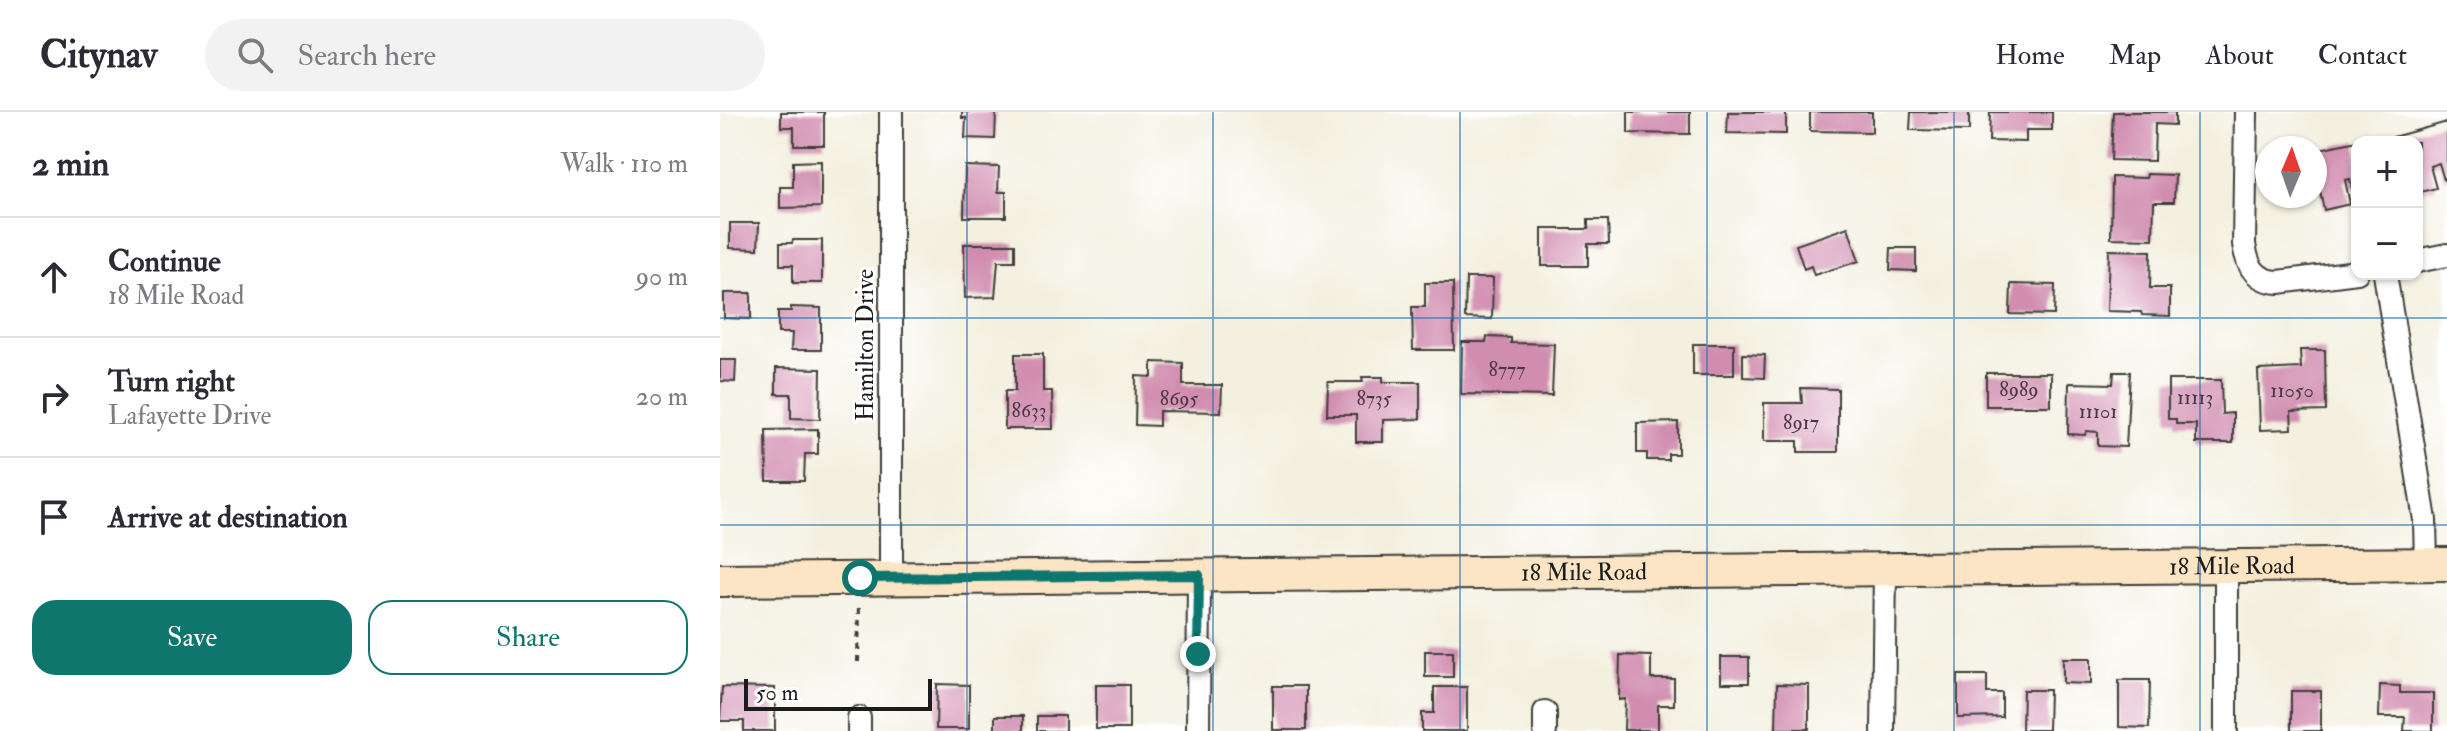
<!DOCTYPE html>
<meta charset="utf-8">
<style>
body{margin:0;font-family:"IM FELL Double Pica",serif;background:#f2f2f3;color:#2b2b33}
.controls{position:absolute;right:24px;top:24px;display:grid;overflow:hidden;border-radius:16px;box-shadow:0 2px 6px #0004}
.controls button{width:72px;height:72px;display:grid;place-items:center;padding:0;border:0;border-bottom:2px solid #e1e1e2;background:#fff;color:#2b2b33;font:40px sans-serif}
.compass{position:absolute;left:1535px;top:24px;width:72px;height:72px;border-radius:50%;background:#fff;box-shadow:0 2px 6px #0004;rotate:2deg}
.scale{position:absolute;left:24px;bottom:20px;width:188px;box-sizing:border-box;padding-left:8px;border:4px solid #1c1c1c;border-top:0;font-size:22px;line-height:28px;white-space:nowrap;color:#1c1c1c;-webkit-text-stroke:6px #fff;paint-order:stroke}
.stop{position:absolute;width:24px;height:24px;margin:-18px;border:6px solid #0f766e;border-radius:50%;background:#fff}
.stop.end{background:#0f766e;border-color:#fff;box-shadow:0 2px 8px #0008}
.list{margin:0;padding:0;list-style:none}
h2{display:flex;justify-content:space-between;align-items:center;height:104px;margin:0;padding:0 32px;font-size:34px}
h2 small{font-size:26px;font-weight:400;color:#7c7c81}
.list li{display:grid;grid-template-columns:52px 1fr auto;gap:24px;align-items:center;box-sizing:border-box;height:120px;padding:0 32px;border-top:2px solid #e1e1e2}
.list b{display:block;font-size:30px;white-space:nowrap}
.list p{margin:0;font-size:26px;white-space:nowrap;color:#7c7c81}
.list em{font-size:26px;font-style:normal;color:#7c7c81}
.actions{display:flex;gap:16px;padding:24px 32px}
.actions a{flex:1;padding:18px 0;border:2px solid #0f766e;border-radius:24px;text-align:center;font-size:28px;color:#0f766e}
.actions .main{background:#0f766e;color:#fff}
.icon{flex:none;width:44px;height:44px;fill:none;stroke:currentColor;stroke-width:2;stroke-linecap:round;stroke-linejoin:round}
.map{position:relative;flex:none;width:1727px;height:619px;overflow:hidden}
header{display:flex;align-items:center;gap:48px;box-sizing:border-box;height:112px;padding:0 40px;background:#fff;border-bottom:2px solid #e1e1e2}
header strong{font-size:38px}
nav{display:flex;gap:44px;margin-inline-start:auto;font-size:28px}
.search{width:560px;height:72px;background:#f2f2f3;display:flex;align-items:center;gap:20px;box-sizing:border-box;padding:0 28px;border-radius:44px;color:#7c7c81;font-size:30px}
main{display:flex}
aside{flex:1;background:#fff}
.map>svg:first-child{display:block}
.building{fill:#d18db0}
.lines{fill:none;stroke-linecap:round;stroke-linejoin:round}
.street-casing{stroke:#3c3c39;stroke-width:26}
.secondary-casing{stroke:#3c3c39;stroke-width:36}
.path{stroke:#3c3c39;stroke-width:4;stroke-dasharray:6 6;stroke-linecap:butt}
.street{stroke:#fff;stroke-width:22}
.secondary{stroke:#fce5c4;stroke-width:32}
.route{stroke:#0f766e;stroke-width:10}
.grid{fill:none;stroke:#1f6fb2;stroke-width:2;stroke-opacity:0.55}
.labels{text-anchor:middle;stroke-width:6;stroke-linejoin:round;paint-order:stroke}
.number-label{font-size:20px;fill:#493841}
.street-label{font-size:24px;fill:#1c1c1c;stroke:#fff}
</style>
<header>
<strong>Citynav</strong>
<div class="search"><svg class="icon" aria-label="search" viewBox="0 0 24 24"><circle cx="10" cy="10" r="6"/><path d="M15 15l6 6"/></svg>Search here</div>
<nav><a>Home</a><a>Map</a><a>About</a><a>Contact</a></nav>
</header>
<main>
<aside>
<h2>2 min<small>Walk · 110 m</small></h2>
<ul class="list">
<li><svg class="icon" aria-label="ahead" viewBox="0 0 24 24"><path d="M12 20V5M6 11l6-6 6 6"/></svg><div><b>Continue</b><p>18 Mile Road</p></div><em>90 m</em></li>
<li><svg class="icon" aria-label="right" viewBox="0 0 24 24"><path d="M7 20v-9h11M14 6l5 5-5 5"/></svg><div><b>Turn right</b><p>Lafayette Drive</p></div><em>20 m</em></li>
<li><svg class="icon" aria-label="arrive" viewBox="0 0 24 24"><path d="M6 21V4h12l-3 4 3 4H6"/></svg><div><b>Arrive at destination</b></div></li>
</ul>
<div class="actions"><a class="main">Save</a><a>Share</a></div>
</aside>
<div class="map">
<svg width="1727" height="619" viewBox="0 0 1727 619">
<rect width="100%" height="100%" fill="#fff"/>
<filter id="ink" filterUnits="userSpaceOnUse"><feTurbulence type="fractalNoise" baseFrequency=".0125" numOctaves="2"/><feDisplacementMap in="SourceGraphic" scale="16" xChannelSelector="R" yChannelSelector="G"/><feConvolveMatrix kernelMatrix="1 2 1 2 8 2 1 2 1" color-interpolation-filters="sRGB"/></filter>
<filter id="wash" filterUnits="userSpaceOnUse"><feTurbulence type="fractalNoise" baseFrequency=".006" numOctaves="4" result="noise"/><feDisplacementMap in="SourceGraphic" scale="32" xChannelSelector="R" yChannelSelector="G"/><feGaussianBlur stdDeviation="1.8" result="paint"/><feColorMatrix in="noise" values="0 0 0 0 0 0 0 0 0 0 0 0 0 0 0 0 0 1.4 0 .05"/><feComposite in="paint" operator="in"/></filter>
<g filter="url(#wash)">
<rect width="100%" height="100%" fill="#f3f0df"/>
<g id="blocks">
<path class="building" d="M61 0H104V33H74V15H61Z
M242 0H276L275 27 245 26 246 6H242Z
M908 0H970V22L908 21Z
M1008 0H1066V22L1007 21Z
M1090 0H1152V20L1090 19Z
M1191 0H1249V19L1190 18Z
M1270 0H1332V18H1306V30L1269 29Z
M1393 0H1455V13L1435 12 1434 49 1391 48Z
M1727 10V67L1724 68 1719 51 1710 54 1716 76 1697 81V30H1674L1673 25Z
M1637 29V75L1632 76 1630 67 1625 68 1630 92 1604 98 1595 55V38Z
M101 49V95L60 96V75H73V50Z
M245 54 279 55 278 80H286V105H244Z
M1427 62 1455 63 1454 90H1434L1433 127 1391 126 1392 65 1426 66Z
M868 108H888L889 132H868V154H822V117H868Z
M10 111H39L38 137 10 136Z
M1128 115 1139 149 1094 163 1091 154 1084 157 1076 133Z
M73 128H102V171H73V153H60V131H72Z
M244 132H295V149H278L275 185 245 186Z
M1171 136H1196V159L1170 158Z
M1389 138 1431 139 1430 176H1450V204L1422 203 1421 200 1387 199Z
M746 166H773L772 207 745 206Z
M705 171H733L734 238H693L692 195H705Z
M1291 172 1335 173 1334 203 1290 202Z
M4 181H31V207L4 206Z
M71 195 101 196V238H71L72 221H58V199H71Z
M767 225 791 226V231L834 232 832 284 741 282 742 230H766Z
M973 232H1014V263H973Z
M1580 238H1605L1606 299 1571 300 1572 317 1540 318 1538 258 1581 256Z
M295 242H323V279H332L333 317H285V279H295Z
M1023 242 1045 243 1044 266 1023 265Z
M0 248H16L15 270 0 269Z
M432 250 463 251V273H502L501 300 439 299V314L415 313 416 264 432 265Z
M56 256 101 257 100 307 71 306V282H56Z
M1394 260H1410L1406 335 1378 334V320L1366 319 1365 323 1348 322 1349 271 1393 272Z
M1266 261H1331V294H1266Z
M642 265H663V270H700V307L663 308V330H636V303H607L608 270H643Z
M1448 268H1501L1502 302 1513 301V331H1476V312H1456V307H1448Z
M1081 276 1118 277V340H1078V329H1044V291H1082Z
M958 310V342H948V348H927V341H917V311Z
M98 317V342H85L84 369H47L46 318Z
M705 539H733V565H705Z
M900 543 931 544V567H954V593H938V618H904L905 587 899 588Z
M1001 545H1029V571H1001Z
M1343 546H1371V572L1343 571Z
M1238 563H1267V581H1282V605L1238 606Z
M1399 568H1430L1429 616 1399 615Z
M217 572 249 573V617H216Z
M1057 572 1089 573V617H1056Z
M376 573H409V617H376Z
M1660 573 1680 574V581H1713V619H1684L1685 605H1659Z
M553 574H586V618H553Z
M2 575 55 576V619H24V609H0Z
M714 575H747V619H702V601H714Z
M1303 578H1329L1328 618H1302Z
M1571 579H1601V619H1571Z
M275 604H303V619H275Z
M317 604H345V619H317Z"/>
</g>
</g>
<g filter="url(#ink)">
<use href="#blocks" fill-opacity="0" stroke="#3c3c39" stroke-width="2"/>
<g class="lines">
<g class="street-casing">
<path id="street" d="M1526 0 1524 132C1527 154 1535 169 1559 170L1637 160
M1697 149 1727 143
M1665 162 1705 408 1706 453
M171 466V0
M139 619V606
M478 619 479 463
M825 619V600
M1163 619 1165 457
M1506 619V455"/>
</g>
<g class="secondary-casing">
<g id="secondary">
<path id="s1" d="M0 468 1727 452"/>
</g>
</g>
<path class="path" d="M138 550 139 492"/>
<use href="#street" class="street"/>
<use href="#secondary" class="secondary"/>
</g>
</g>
<g class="lines" filter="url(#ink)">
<path class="route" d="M140 466 479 463 478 542"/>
</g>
<path class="grid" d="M247 0V619M493 0V619M740 0V619M987 0V619M1234 0V619M1480 0V619M0 206H1727M0 413H1727"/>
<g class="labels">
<g class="number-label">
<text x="787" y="264">8777</text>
<text x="1299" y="284">8989</text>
<text x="1572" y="285">11050</text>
<text x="1475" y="292">11113</text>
<text x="459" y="293">8695</text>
<text x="654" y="293">8735</text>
<text x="309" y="305">8633</text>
<text x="1378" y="306">11101</text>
<text x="1081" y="317">8917</text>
</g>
<g class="street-label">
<text transform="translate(145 233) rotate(-90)" y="8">Hamilton Drive</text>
<text dy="8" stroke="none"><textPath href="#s1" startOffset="1512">18 Mile Road</textPath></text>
<text dy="8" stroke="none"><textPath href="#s1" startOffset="864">18 Mile Road</textPath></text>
</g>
</g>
</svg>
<div class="controls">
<button>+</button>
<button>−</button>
</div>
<svg class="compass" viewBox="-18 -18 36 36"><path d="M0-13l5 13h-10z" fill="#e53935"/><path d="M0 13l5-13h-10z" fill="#7c7c81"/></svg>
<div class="scale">50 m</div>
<div class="stop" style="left:140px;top:466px"></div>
<div class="stop end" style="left:478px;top:542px"></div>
</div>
</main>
